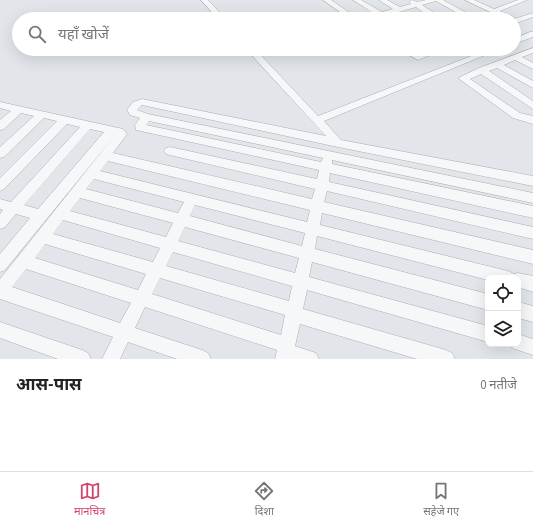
<!DOCTYPE html>
<html lang="hi">
<meta charset="utf-8">
<style>
body{margin:0;font-family:"Source Sans 3","Noto Sans Devanagari",sans-serif;background:#f6f6f6;color:#222}
.controls{position:absolute;right:12px;bottom:12px;display:grid;overflow:hidden;border-radius:8px;box-shadow:0 4px 16px #0002}
.controls button{width:36px;height:36px;display:grid;place-items:center;padding:0;border:0;border-bottom:1px solid #e0e0e0;background:#fff;color:#222;font:20px sans-serif}
.list{margin:0;padding:0;list-style:none}
h2{display:flex;justify-content:space-between;align-items:center;height:52px;margin:0;padding:0 16px;font-size:17px}
h2 small{font-size:13px;font-weight:400;color:#767676}
.icon{flex:none;width:22px;height:22px;fill:none;stroke:currentColor;stroke-width:2;stroke-linecap:round;stroke-linejoin:round}
.map{position:relative;flex:none;width:533px;height:359px;overflow:hidden}
.search{position:absolute;background:#fff;box-shadow:0 4px 16px #0002;left:12px;right:12px;top:12px;height:44px;display:flex;align-items:center;gap:10px;box-sizing:border-box;padding:0 14px;border-radius:22px;color:#767676;font-size:15px}
.sheet{height:112px;background:#fff}
nav{display:flex;justify-content:space-around;align-items:center;box-sizing:border-box;height:56px;border-top:1px solid #e0e0e0;background:#fff;font-size:11px;color:#767676}
nav a{display:grid;justify-items:center;gap:2px}
nav .on{color:#d0476a}
.map>svg:first-child{display:block}
.lines{fill:none;stroke-linecap:round;stroke-linejoin:round}
.minor-casing{stroke:#a7aeb5;stroke-width:1}
.minor{fill:#f5f7f9;fill-rule:evenodd}
</style>
<div class="map">
<svg width="533" height="359" viewBox="0 0 533 359">
<rect width="100%" height="100%" fill="#e2e6eb"/>
<g class="lines">
<g class="minor-casing">
<path id="minor" d="M201 0H208L226 19H218Z
M323 0H331L359 19H350Z
M353 0H361L382 12 393 9 379 0H387L400 7 411 4 409 2 412 0 417 2 426 0H443L478 19H468L436 1 422 5 444 19H435L429 16 421 19H410L424 13 416 7 375 19H363L375 14Z
M465 0H474L494 9 518 0H527L500 11 514 17V19L533 13V17L514 24V19H505Z
M530 32H533V37L514 44V39Z
M533 48V53L522 57 533 63V69L515 60 504 65 533 81V88L497 68 489 71 533 101V109L481 74 470 79 520 113 533 116V124L513 118 458 78 479 68Z
M246 49H255L318 116 489 49H500L324 121 341 140 533 176V186L338 147 142 105 137 110 148 114 533 193V203L332 160V164L533 206V218L330 173 329 182 533 227V239L327 191 324 202 533 250V264L322 213 320 225 508 271 514 274 518 273 533 276V292L518 287V278H488V280L317 236 315 249 488 294V310L312 262 309 277 488 326V342L307 290 303 309 446 350 452 353 455 359H417L300 324 295 346 316 353 319 359H275L277 350 145 307 135 328 202 350 208 353 211 359H177L128 342 120 359H102L113 337 0 299V279L115 135 5 270 0 272V254L30 218 16 214 5 227 0 229V214L3 210 0 209V199L11 202 80 127 67 124 4 189 0 191V178L57 121 44 118 4 157 0 158V147L34 116 21 113 4 129 0 130V120L11 111 0 108V102L123 129 127 134 113 153 312 199 315 189 170 155 166 154 164 151 166 148 170 147 317 179 319 170 136 130 135 125 140 118 130 115 127 110 133 102 142 99 326 136ZM149 121 323 158 321 162 146 125ZM90 129 104 132 38 209 24 205ZM108 161 310 210 307 222 100 171ZM94 179 184 202 178 213 86 189ZM80 198 173 223 166 237 70 211ZM195 205 305 233 302 246 190 216ZM63 220 160 248 153 262 53 234ZM185 227 299 258 295 273 178 241ZM45 244 146 274 138 290 35 258ZM173 252 292 286 289 301 166 266ZM26 269 131 303 120 323 12 287ZM160 278 285 315 281 335 152 294Z
M398 49H408L419 54 433 49H445L418 60Z
M518 302 533 306V322L518 318Z
M0 322 82 350 88 353 91 359H58L0 338Z
M518 334 533 339V355L512 348 510 344H518Z"/>
</g>
<use href="#minor" class="minor"/>
</g>
</svg>
<div class="controls">
<button><svg class="icon" aria-label="locate" viewBox="0 0 24 24"><circle cx="12" cy="12" r="6"/><path d="M12 2v4M12 18v4M2 12h4M18 12h4"/></svg></button>
<button><svg class="icon" aria-label="layers" viewBox="0 0 24 24"><path d="M12 4l9 5-9 5-9-5zM3 14l9 5 9-5"/></svg></button>
</div>
<div class="search"><svg class="icon" aria-label="search" viewBox="0 0 24 24"><circle cx="10" cy="10" r="6"/><path d="M15 15l6 6"/></svg>यहाँ खोजें</div>
</div>
<section class="sheet">
<h2>आस-पास<small>0 नतीजे</small></h2>
<ul class="list">
</ul>
</section>
<nav>
<a class="on"><svg class="icon" aria-label="map" viewBox="0 0 24 24"><path d="M3 6l6-2 6 2 6-2v14l-6 2-6-2-6 2zM9 4v14M15 6v14"/></svg>मानचित्र</a>
<a><svg class="icon" aria-label="directions" viewBox="0 0 24 24"><path d="M12 3l9 9-9 9-9-9zM9 14v-3h6M13 9l2 2-2 2"/></svg>दिशा</a>
<a><svg class="icon" aria-label="saved" viewBox="0 0 24 24"><path d="M7 4h10v16l-5-4-5 4z"/></svg>सहेजे गए</a>
</nav>
